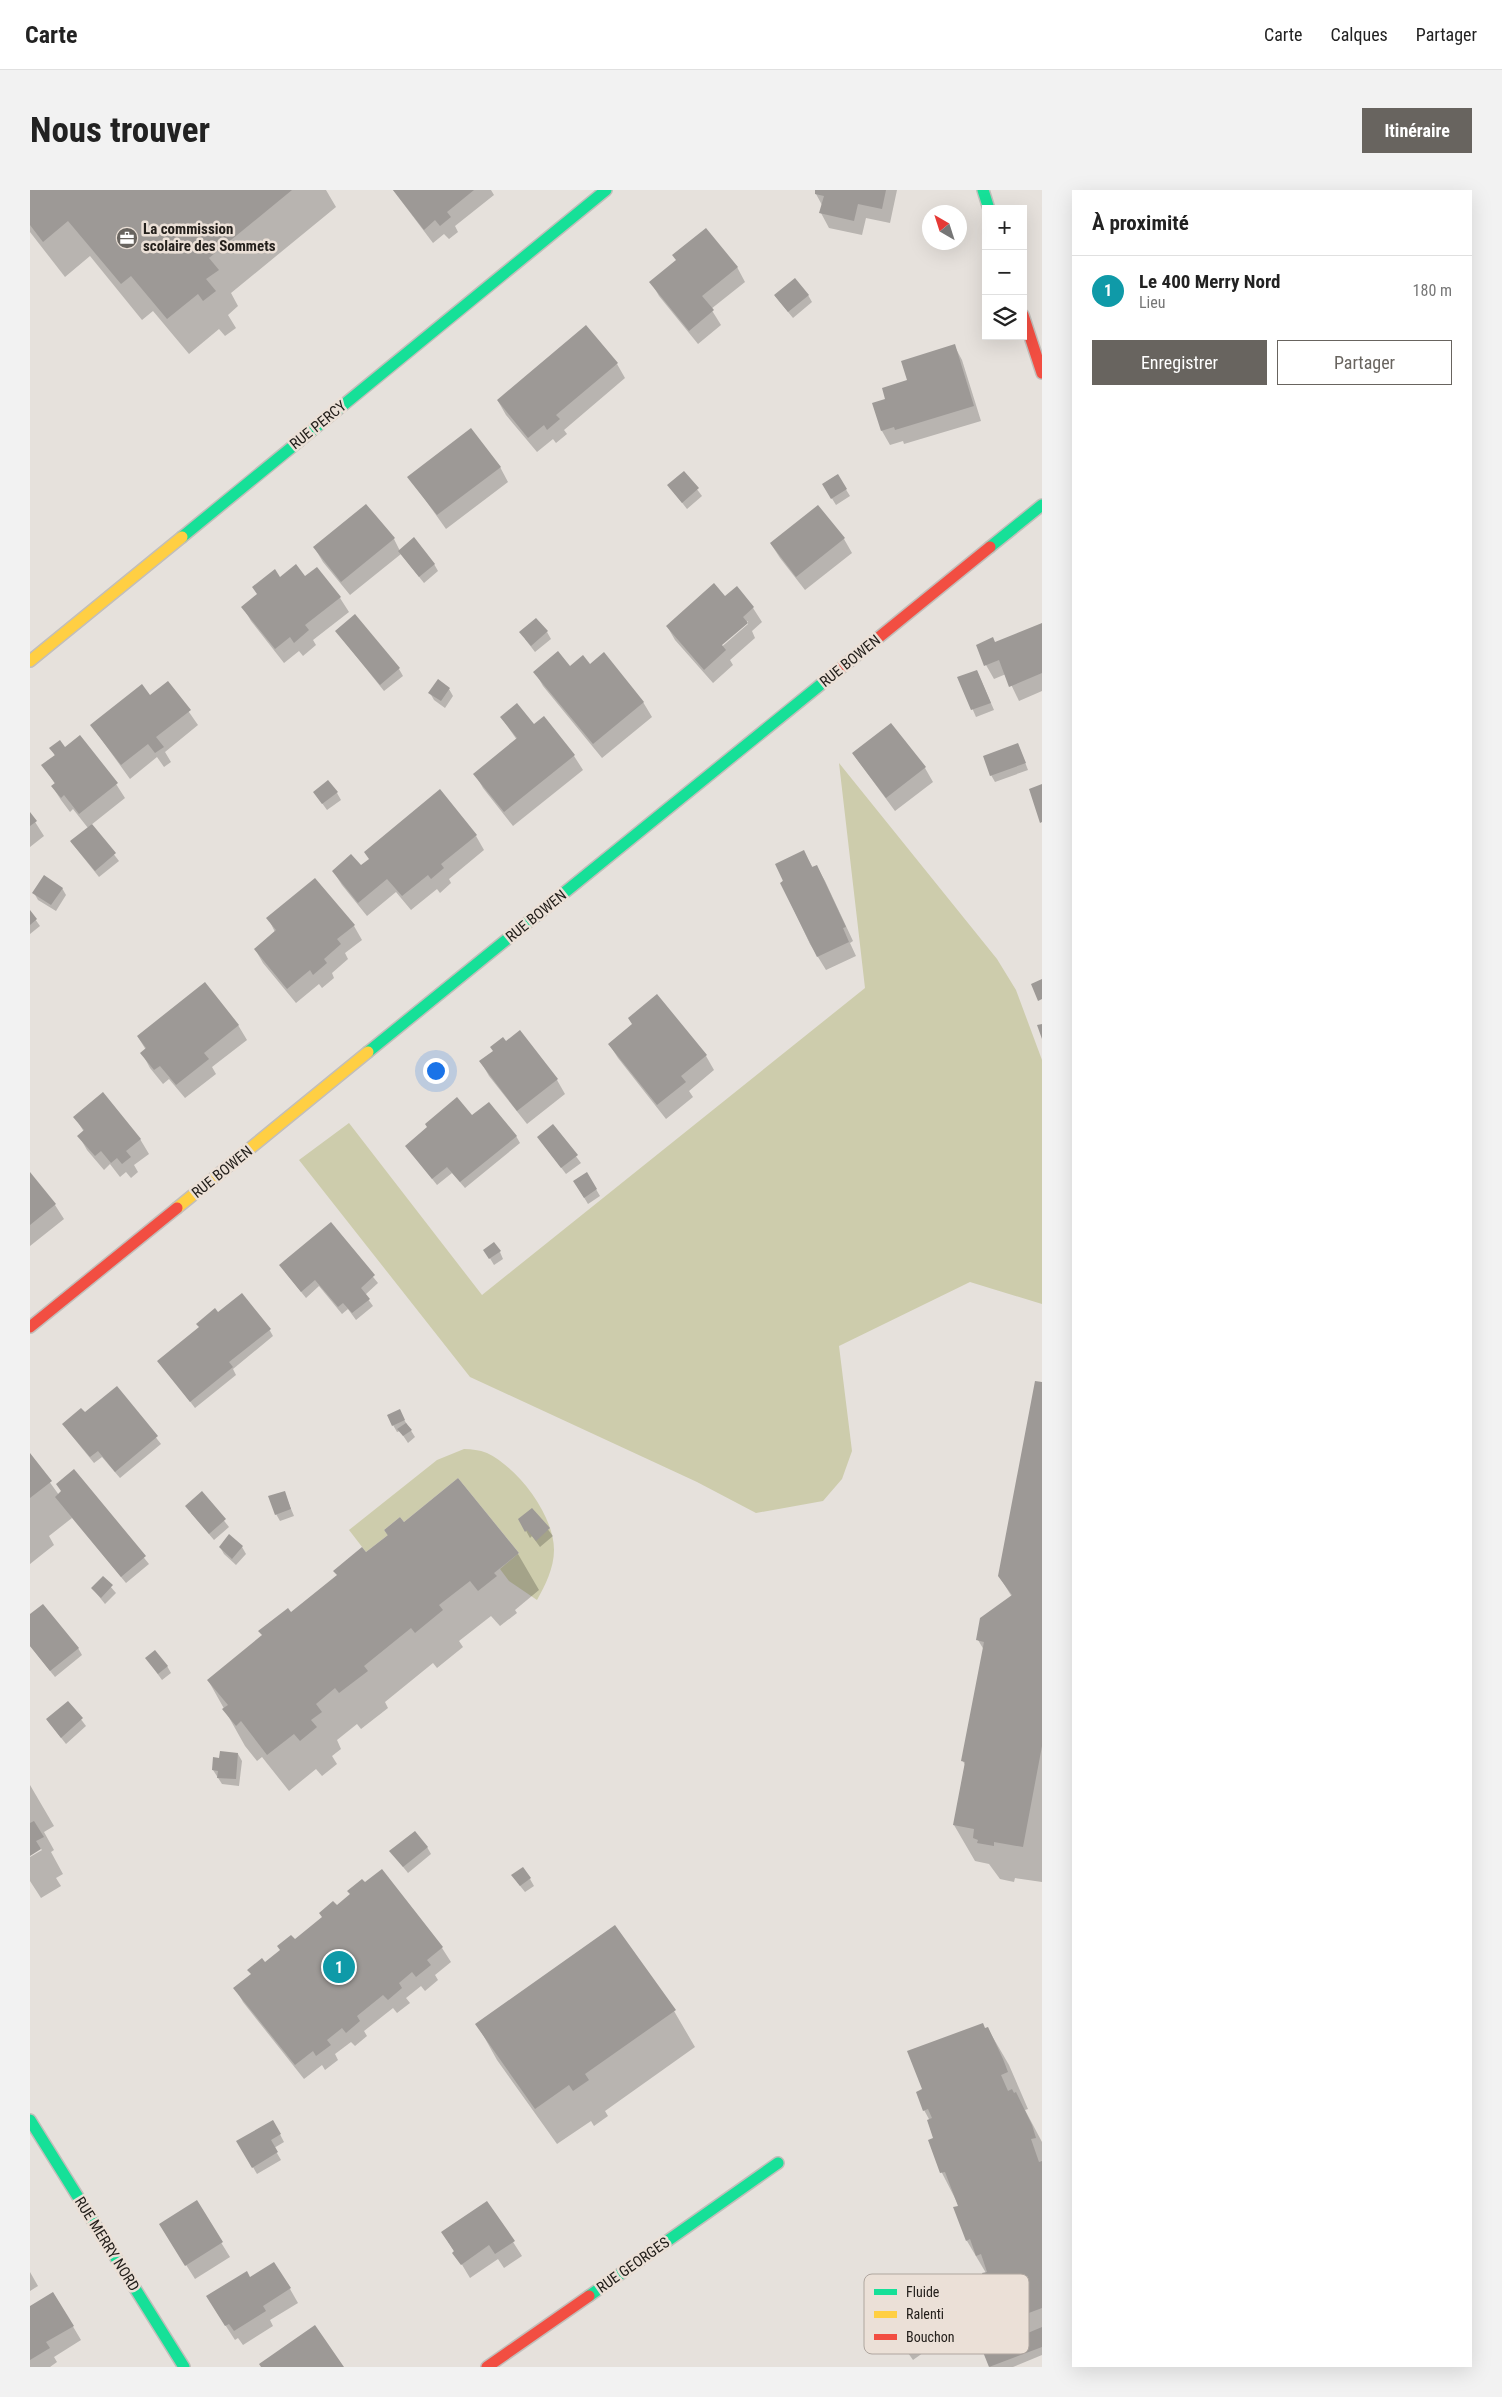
<!DOCTYPE html>
<html lang="fr">
<meta charset="utf-8">
<style>
body{margin:0;font-family:"Roboto Condensed",sans-serif;background:#f2f2f2;color:#222}
.controls{position:absolute;right:15px;top:15px;display:grid;overflow:hidden;border-radius:0px;box-shadow:0 5px 20px #0002}
.controls button{width:45px;height:45px;display:grid;place-items:center;padding:0;border:0;border-bottom:1px solid #e0e0e0;background:#fff;color:#222;font:25px sans-serif}
.compass{position:absolute;left:892px;top:15px;width:45px;height:45px;border-radius:50%;background:#fff;box-shadow:0 5px 20px #0002;rotate:321deg}
.you{position:absolute;left:405px;top:880px;width:18px;height:18px;margin:-12px;border:4px solid #fff;border-radius:50%;background:#1a73e8;box-shadow:0 0 0 8px #1a73e833}
.badge{display:grid;place-items:center;width:32px;height:32px;border-radius:50%;background:#68645f;color:#fff;font-size:16px;font-weight:700}
.pin{position:absolute;translate:-50% -50%;border:2px solid #fff;box-shadow:0 1px 5px #0006}
.list{margin:0;padding:0;list-style:none}
h2{display:flex;justify-content:space-between;align-items:center;height:65px;margin:0;padding:0 20px;font-size:21px}
h2 small{font-size:16px;font-weight:400;color:#767676}
.list li{display:grid;grid-template-columns:32px 1fr auto;gap:15px;align-items:center;box-sizing:border-box;height:70px;padding:0 20px;border-top:1px solid #e0e0e0}
.list b{display:block;font-size:19px;white-space:nowrap}
.list p{margin:0;font-size:16px;white-space:nowrap;color:#767676}
.list em{font-size:16px;font-style:normal;color:#767676}
.actions{display:flex;gap:10px;padding:15px 20px}
.actions a{flex:1;padding:11px 0;border:1px solid #68645f;border-radius:0px;text-align:center;font-size:18px;color:#68645f}
.actions .main{background:#68645f;color:#fff}
.icon{flex:none;width:28px;height:28px;fill:none;stroke:currentColor;stroke-width:2;stroke-linecap:round;stroke-linejoin:round}
.map{position:relative;flex:none;width:1012px;height:2177px;overflow:hidden;border-radius:0px}
header{display:flex;align-items:center;gap:30px;box-sizing:border-box;height:70px;padding:0 25px;background:#fff;border-bottom:1px solid #e0e0e0}
header strong{font-size:24px}
nav{display:flex;gap:28px;margin-inline-start:auto;font-size:18px}
.intro{display:flex;align-items:center;justify-content:space-between;box-sizing:border-box;height:120px;padding:0 30px}
h1{margin:0;font-size:35px}
.button{padding:12px 22px;border-radius:0px;background:#68645f;color:#fff;font-size:18px;font-weight:700}
main{display:flex;gap:30px;padding:0 30px}
aside{flex:1;background:#fff;border-radius:0px;box-shadow:0 5px 20px #0002}
.map>svg:first-child{display:block}
.green{fill:#cdccac}
.shadow{fill:#0003;fill-rule:evenodd}
.building{fill:#9d9996}
.lines{fill:none;stroke-linecap:round;stroke-linejoin:round}
.fast-casing{stroke:#c2beba;stroke-width:14}
.slow-casing{stroke:#c2beba;stroke-width:14}
.jam-casing{stroke:#c2beba;stroke-width:14}
.fast{stroke:#16e098;stroke-width:11}
.slow{stroke:#ffcf43;stroke-width:11}
.jam{stroke:#f24e42;stroke-width:11}
.labels{text-anchor:middle;stroke-width:5;stroke-linejoin:round;paint-order:stroke}
.poi-label{font-size:15px;font-weight:bold;fill:#24201c;stroke:#ebe0d7;text-anchor:start}
.street-label{font-size:15px;fill:#24201c;stroke:#ebe0d7}
.key{fill:#ebe0d7;stroke:#afa69f;stroke-width:1}
.key-label{font-size:14px;fill:#24201c}
</style>
<header>
<strong>Carte</strong>
<nav><a>Carte</a><a>Calques</a><a>Partager</a></nav>
</header>
<div class="intro"><h1>Nous trouver</h1><a class="button">Itinéraire</a></div>
<main>
<div class="map">
<svg width="1012" height="2177" viewBox="0 0 1012 2177">
<rect width="100%" height="100%" fill="#e6e1dc"/>
<path class="green" d="M809 573 967 769 986 800 1012 870V1114L940 1092 809 1156 822 1261 812 1289 793 1311 726 1323 667 1292 440 1187 269 970 319 933 452 1105 835 798Z
M434 1259C442 1259 449 1260 457 1263 488 1278 524 1325 524 1360 524 1378 515 1396 507 1410L479 1391 470 1379 489 1363 428 1288 374 1332 370 1327 354 1340 358 1345 336 1362 319 1340 407 1270Z"/>
<path class="shadow" d="M0 0H296L306 17 201 103 208 116 198 125 206 138 195 146 189 139 159 164 123 121 112 130 60 66 35 87 0 42Z
M363 0H461L464 5 425 36 428 42 419 49 414 44 403 53Z
M787 0H867L860 33 836 28 832 45 799 38 791 23 792 15 786 4Z
M707 77 715 92 681 119 691 135 668 154 629 106 621 92Z
M778 105 782 112 763 128 745 106Z
M924 155 932 170 951 231 874 254 873 251 860 255 852 241 856 210Z
M587 174 595 188 534 240 537 244 526 253 523 249 507 262 476 225 468 211Z
M470 277 478 292 416 339 379 287Z
M654 282 672 306 657 319 639 296Z
M807 285 820 306 806 315 793 294Z
M364 349 370 361 404 374 408 381 394 393 371 364 320 405 293 372 284 357Z
M814 349 822 363 775 400 750 368 741 354Z
M287 378 310 408 319 422 283 450 286 455 273 466 269 461 254 473 221 431 213 417 250 388H275Z
M707 398 723 418 732 432 722 441 725 448 700 470 703 475 683 493 645 450 637 436 695 408ZM718 431V434L688 460 686 459Z
M1012 434V501L989 511 976 484 964 489 956 475 965 454Z
M306 441 369 479 373 486 354 501Z
M517 442 521 449 505 462 495 449Z
M560 476 613 512 622 527 572 568 513 496 505 482Z
M947 481 964 520 946 527 929 488Z
M138 492 168 535 135 562 141 572 134 577 127 567 100 589 61 535 120 507Z
M419 499 423 506 415 518 404 510 400 503Z
M471 527 504 536 514 528 544 566 553 580 483 636 453 598 445 584 487 550Z
M988 554 998 580 965 592 961 585Z
M21 558H34L86 594 95 608 61 635 89 671 69 687 41 652 58 638 43 619 40 622 31 610 22 596 25 594 13 575 25 566Z
M823 564 895 578 903 592 865 621Z
M284 602 307 603 311 610 297 620Z
M0 624 14 646 0 657Z
M446 646 454 660 419 689 421 693 410 703 407 699 381 720 366 702 337 726 312 695 303 681 331 677Z
M774 662 783 678 787 677 795 691 823 751 820 753 826 766 796 780 780 754 751 693Z
M32 698 36 705 26 721 8 710 4 703Z
M0 722 10 736 0 744Z
M238 728 324 736 332 750 315 763 318 769 302 783 304 788 292 798 289 794 266 813 233 773 225 759 245 742Z
M627 806 676 866 684 880 659 901 663 907 636 929 588 868 579 854 603 835Z
M208 835 217 850 182 877 186 884 155 908 139 889 133 894 120 878 112 863 116 860 108 847Z
M490 842 527 890 535 904 497 934 459 886 451 872Z
M45 927 110 949 119 964 104 975 108 982 101 988 96 982 90 987 80 974 74 980 57 960 49 946 54 942Z
M442 927 486 946 490 953 435 998 422 983 407 995 376 956Z
M523 936 551 973 536 984 508 947Z
M0 984 25 1015 34 1029 0 1056Z
M557 984 570 1006 558 1014 544 991Z
M300 1034 348 1093 335 1105 343 1116 326 1130 318 1119 312 1124 289 1096 276 1108 255 1082Z
M455 1060 470 1062 473 1069 464 1075Z
M188 1124 239 1139 243 1146 203 1179 206 1185 165 1218 129 1171Z
M1012 1194V1692L985 1688 984 1692 970 1689 959 1674 945 1671 924 1635 935 1575 933 1571 954 1460 948 1450 982 1407 969 1386Z
M87 1198 131 1254 90 1288 72 1267 64 1273 38 1241 54 1224Z
M373 1228 385 1247 378 1253 370 1241 367 1242 363 1235Z
M0 1265 29 1305 44 1281 119 1374 96 1393 42 1328 19 1346 24 1355 0 1374Z
M428 1289 488 1364 509 1400 485 1420 487 1423 470 1436 461 1426 429 1451 433 1457 407 1478 403 1473 355 1512 358 1518 331 1539 327 1534 307 1550 311 1559 302 1566 307 1574 292 1586 286 1579 259 1601 232 1567 227 1571 215 1556 178 1490 358 1346 355 1341 374 1334Z
M254 1302 264 1326 250 1331 246 1324Z
M172 1303 199 1337 184 1350 161 1323Z
M502 1319 523 1346 510 1357 502 1346 500 1348 490 1330Z
M190 1357H212L216 1364 206 1375 194 1364Z
M73 1388 86 1403 75 1414 63 1399Z
M0 1425 48 1458 52 1465 25 1487 0 1456Z
M116 1468 137 1476 141 1483 132 1490Z
M38 1512 56 1536 36 1554 17 1530Z
M208 1564 212 1571 209 1596 192 1594 183 1580Z
M0 1595 24 1636 14 1642 24 1660 21 1662 33 1684 26 1688 31 1696 11 1708 0 1691V1667L12 1660 10 1658 0 1664Z
M397 1657 401 1664 378 1683 361 1662Z
M500 1689 504 1696 495 1702 487 1692Z
M307 1717 412 1758 421 1772 405 1785 408 1790 395 1801 391 1796 376 1808 380 1813 367 1823 363 1818 334 1841 337 1846 325 1856 321 1852 305 1864 308 1870 295 1880 292 1875 274 1889 213 1812 205 1798Z
M644 1821 665 1857 575 1921 578 1926 564 1936 561 1931 527 1954 467 1870 447 1834Z
M958 1839 979 1875 998 1919 995 1920 1012 1952V2165L983 2177H960L954 2162 984 2150 965 2117 953 2084 956 2083 937 2051 925 2018 929 2016 912 1983 900 1931 894 1920 893 1900Z
M243 1931 254 1952 244 1958 251 1970 227 1984 208 1952Z
M166 2012 200 2067 165 2089 139 2048Z
M413 2043 483 2052 492 2066 474 2078 468 2069 440 2088Z
M0 2082 8 2096 0 2101Z
M220 2089 260 2099 268 2113 240 2130 243 2136 213 2155 208 2148 205 2150 186 2121Z
M23 2103 51 2150 24 2167 27 2172 20 2177H0V2117Z
M883 2125 904 2155 883 2170 862 2140Z"/>
<path class="building" d="M0 0H262L179 68 189 80 176 89 186 101 173 111 168 104 137 129 101 86 91 94 38 31 13 52 0 35Z
M363 0H444L417 22 421 27 410 36 405 30 394 40Z
M785 0H856L852 19 828 14 824 31 789 23 794 6 785 4Z
M676 38 708 77 672 106 684 120 659 141 619 92 646 70 642 65Z
M765 88 779 105 758 122 744 105Z
M556 135 588 173 526 225 530 229 517 240 514 235 498 248 467 210Z
M925 154 944 216 865 240 864 237 851 241 842 213 855 209 852 198 877 190 871 171Z
M441 238 471 277 407 325 377 287Z
M654 281 669 298 652 313 637 295Z
M808 284 817 299 801 309 792 294Z
M336 314 365 348 311 392 283 357Z
M788 315 815 348 766 387 740 353Z
M384 347 405 374 389 387 368 361Z
M266 374 275 386 287 377 311 407 275 435 279 440 264 453 260 447 245 459 211 417 227 404 222 397 245 379 250 387Z
M684 393 695 406 707 396 724 417 713 427 718 433 692 455 696 460 674 480 636 436Z
M325 424 370 478 350 495 305 441Z
M506 428 518 441 501 456 489 442Z
M1012 433V483L979 497 969 470 954 476 946 455 963 447 965 452Z
M528 461 540 476 553 465 560 474 574 462 614 512 563 554 503 482Z
M947 480 961 513 941 520 927 487Z
M408 489 420 498 411 511 398 503Z
M138 491 161 520 126 547 134 557 125 563 118 554 91 575 60 535 112 494 120 505Z
M487 513 504 534 514 526 545 565 474 622 443 584 487 548 470 527Z
M861 533 896 577 856 608 822 563Z
M50 545 88 593 49 624 34 605 31 608 21 596 25 593 11 575 25 565 19 558 30 550 35 557Z
M988 553 996 573 960 586 953 566Z
M298 590 308 602 292 614 283 602Z
M1012 594V632L1010 633 999 599Z
M410 599 447 645 411 674 414 678 401 689 398 685 372 706 357 689 328 713 302 681 321 664 331 675 339 669 334 662Z
M0 622 7 631 0 636Z
M62 634 86 663 65 681 40 651Z
M774 660 782 677 787 675 816 737 813 738 819 752 787 767 750 693 753 691 745 674Z
M14 685 33 698 21 715 2 703Z
M285 688 325 735 307 749 311 754 294 769 297 773 283 785 280 780 257 799 224 759 246 740 236 728Z
M0 720 7 729 0 735Z
M1012 789V809L1008 811 1001 794Z
M175 792 209 835 174 863 179 869 146 895 130 876 124 880 110 863 116 858 107 846Z
M627 804 677 865 651 886 656 892 627 915 578 854 602 834 598 828Z
M1012 834V849L1007 835Z
M490 840 528 889 487 921 449 871 463 861 460 857 473 847 476 851Z
M73 902 111 949 96 961 101 967 92 974 87 968 81 973 71 961 65 966 47 946 54 940 43 927Z
M427 907 442 925 459 912 487 946 430 992 417 977 402 989 375 956 397 937 395 934Z
M523 934 548 965 531 978 507 947Z
M0 982 26 1014 0 1035Z
M557 982 567 999 554 1008 543 991Z
M301 1032 345 1085 331 1098 340 1109 322 1123 313 1113 308 1117 285 1090 271 1102 249 1075Z
M464 1052 471 1061 459 1069 453 1060Z
M212 1103 241 1139 199 1172 203 1177 160 1212 127 1171 169 1137 166 1134 185 1118 188 1122Z
M1005 1191 1012 1192V1556L993 1657 964 1652V1656L947 1653 948 1650 943 1648 944 1639 923 1635 935 1572 931 1571 954 1452 946 1450 950 1428 982 1405 968 1386Z
M87 1196 128 1246 85 1282 68 1261 60 1267 32 1234 51 1218 55 1222Z
M370 1219 375 1230 362 1236 357 1225Z
M376 1233 382 1240 373 1246 367 1239Z
M0 1263 22 1291 0 1308Z
M44 1279 116 1366 91 1387 25 1307 31 1301 26 1294Z
M428 1288 489 1363 464 1383 467 1386 448 1401 440 1391 409 1415 413 1420 385 1443 381 1438 334 1476 338 1481 309 1503 305 1498 286 1514 292 1522 281 1530 287 1537 270 1551 264 1544 237 1565 211 1531 206 1536 192 1519 198 1515 177 1490 232 1445 228 1441 258 1418 261 1422 307 1385 303 1381 332 1357 336 1362 358 1345 354 1340 370 1327 374 1332Z
M172 1301 196 1329 179 1344 155 1316Z
M255 1301 261 1319 245 1325 238 1306Z
M502 1318 520 1338 506 1351 497 1340 495 1342 488 1329Z
M199 1344 213 1356 202 1369 189 1357Z
M73 1386 83 1395 71 1408 61 1398Z
M13 1414 49 1458 20 1481 0 1456V1424Z
M125 1460 138 1476 128 1484 115 1468Z
M38 1511 53 1528 31 1548 16 1529Z
M190 1561 208 1563 206 1589 187 1588 188 1581 182 1580 183 1567 189 1568Z
M4 1631 14 1647 6 1651 11 1659 0 1666V1633Z
M385 1641 398 1657 373 1677 359 1661Z
M493 1677 501 1688 490 1696 481 1685Z
M352 1679 413 1757 397 1770 401 1775 386 1787 382 1782 369 1793 372 1798 358 1810 353 1805 327 1826 330 1831 316 1843 312 1838 297 1850 301 1855 286 1866 283 1861 265 1875 203 1798 221 1784 217 1780 232 1768 235 1772 250 1760 247 1756 261 1745 265 1749 292 1727 289 1723 303 1711 307 1715 320 1704 317 1701 332 1689 335 1692Z
M585 1735 646 1820 555 1884 559 1890 543 1901 539 1895 505 1919 445 1834Z
M953 1833 955 1838 958 1837 973 1869 978 1882 971 1885 978 1901 982 1899 984 1903 986 1902 1002 1935 1006 1948 1001 1949 1009 1972 1012 1971V2118L975 2132 969 2115 964 2117 952 2083 957 2082 951 2064 946 2066 940 2049 936 2051 923 2017 928 2016 915 1982 910 1983 898 1950 903 1948 897 1930 902 1928 898 1919 893 1921 886 1902 892 1899 877 1861Z
M243 1930 251 1944 241 1950 248 1962 222 1978 206 1951Z
M167 2010 193 2052 155 2076 129 2034Z
M457 2011 485 2051 465 2064 459 2055 431 2075 422 2063 424 2061 411 2042Z
M244 2072 261 2098 233 2116 236 2121 204 2141 199 2134 195 2136 176 2106 217 2081 220 2087Z
M23 2102 44 2136 16 2152 20 2158 0 2170V2116Z
M285 2135 314 2177H231L229 2174Z
M1012 2137V2157L959 2177 953 2162Z"/>
<g class="lines">
<g class="fast-casing">
<path id="fast" d="M953 0 959 19
M152 347 576 0
M960 357 1012 315
M338 862 800 487
M0 1930 154 2177
M559 2106 748 1973"/>
</g>
<g class="slow-casing">
<path id="slow" d="M0 471 152 347
M147 1018 338 862"/>
</g>
<g class="jam-casing">
<path id="jam" d="M993 125 1012 183
M800 487 960 357
M0 1137 147 1018
M457 2177 559 2106"/>
</g>
<use href="#fast" class="fast"/>
<use href="#slow" class="slow"/>
<use href="#jam" class="jam"/>
</g>
<defs>
<g id="office-disc" transform="scale(1.125)"><circle r="9.5" fill="#68645f" stroke="#ebe0d7"/><path d="M-6-3h4V-5.5h4V-3h4V5H-6ZM-1-4.5V-3h2v-1.5ZM-6 0V1H6V0Z" fill="#fff"/></g>
</defs>
<g fill-rule="evenodd">
<use href="#office-disc" x="97" y="48"/>
</g>
<g class="labels">
<g class="poi-label">
<text x="113" y="44">La commission<tspan x="113" dy="17">scolaire des Sommets</tspan></text>
</g>
<g class="street-label">
<text transform="translate(288 235) rotate(-39)" y="5">RUE PERCY</text>
<text transform="translate(820 471) rotate(-39)" y="5">RUE BOWEN</text>
<text transform="translate(506 726) rotate(-39)" y="5">RUE BOWEN</text>
<text transform="translate(192 982) rotate(-39)" y="5">RUE BOWEN</text>
<text transform="translate(77 2054) rotate(58)" y="5">RUE MERRY NORD</text>
<text transform="translate(603 2075) rotate(-35)" y="5">RUE GEORGES</text>
</g>
</g>
<rect x="834" y="2084" width="165" height="80" rx="8" class="key"/>
<rect x="844" y="2099" width="23" height="6" fill="#16e098"/>
<rect x="844" y="2121" width="23" height="7" fill="#ffcf43"/>
<rect x="844" y="2144" width="23" height="6" fill="#f24e42"/>
<g class="key-label">
<text x="876" y="2107">Fluide</text>
<text x="876" y="2129">Ralenti</text>
<text x="876" y="2152">Bouchon</text>
</g>
</svg>
<div class="controls">
<button>+</button>
<button>−</button>
<button><svg class="icon" aria-label="layers" viewBox="0 0 24 24"><path d="M12 4l9 5-9 5-9-5zM3 14l9 5 9-5"/></svg></button>
</div>
<svg class="compass" viewBox="-18 -18 36 36"><path d="M0-13l5 13h-10z" fill="#e53935"/><path d="M0 13l5-13h-10z" fill="#767676"/></svg>
<div class="you"></div>
<div class="pin badge" style="left:309px;top:1777px;background:#0f9aa8">1</div>
</div>
<aside>
<h2>À proximité<small></small></h2>
<ul class="list">
<li><span class="badge" style="background:#0f9aa8">1</span><div><b>Le 400 Merry Nord</b><p>Lieu</p></div><em>180 m</em></li>
</ul>
<div class="actions"><a class="main">Enregistrer</a><a>Partager</a></div>
</aside>
</main>
